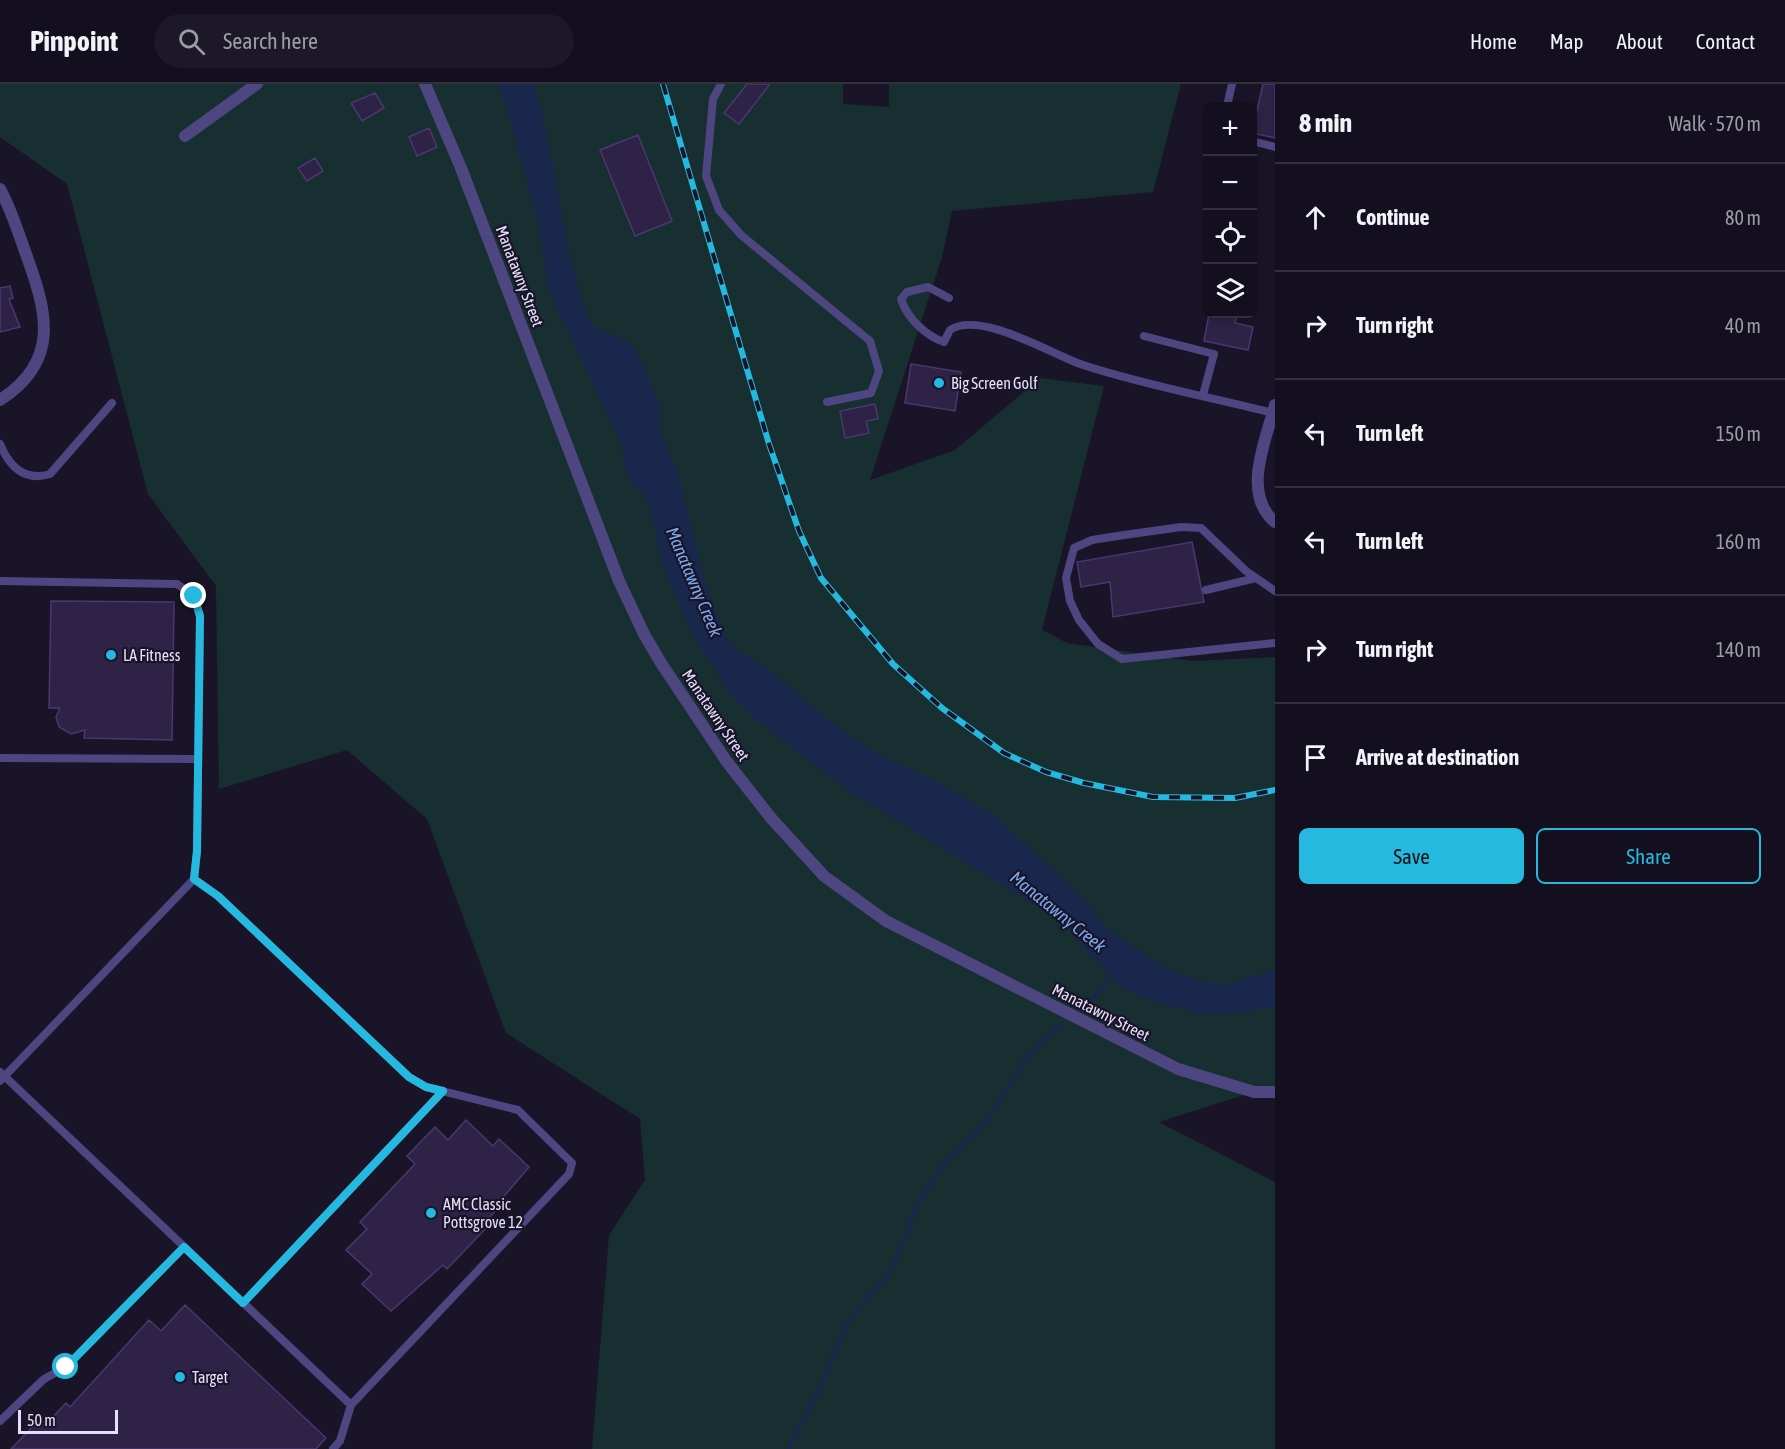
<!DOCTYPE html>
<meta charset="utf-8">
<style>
body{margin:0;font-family:"Asap Condensed",sans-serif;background:#1d1827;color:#f1f3f6}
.controls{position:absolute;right:18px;top:18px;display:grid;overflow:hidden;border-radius:9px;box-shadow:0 3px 9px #0003}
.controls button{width:54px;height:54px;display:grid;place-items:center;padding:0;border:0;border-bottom:2px solid #332f3c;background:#140f1e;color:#f1f3f6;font:30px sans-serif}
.scale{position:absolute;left:18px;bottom:15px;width:100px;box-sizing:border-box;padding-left:6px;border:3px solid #e5dffb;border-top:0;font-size:16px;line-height:21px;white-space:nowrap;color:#e5dffb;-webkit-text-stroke:4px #1a1428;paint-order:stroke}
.stop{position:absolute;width:18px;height:18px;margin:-14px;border:4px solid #25b9e0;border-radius:50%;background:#fff}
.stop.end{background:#25b9e0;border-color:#fff;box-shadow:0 2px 6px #0008}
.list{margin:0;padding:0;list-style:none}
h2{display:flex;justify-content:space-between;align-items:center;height:78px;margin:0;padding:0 24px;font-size:26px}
h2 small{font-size:20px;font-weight:400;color:#9d9ca4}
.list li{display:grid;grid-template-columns:39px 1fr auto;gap:18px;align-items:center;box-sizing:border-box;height:108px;padding:0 24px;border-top:2px solid #332f3c}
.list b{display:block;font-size:22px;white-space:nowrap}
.list em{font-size:20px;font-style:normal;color:#9d9ca4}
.actions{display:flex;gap:12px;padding:18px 24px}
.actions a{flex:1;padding:14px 0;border:2px solid #25b9e0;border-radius:9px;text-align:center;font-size:21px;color:#25b9e0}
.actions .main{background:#25b9e0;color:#111}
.icon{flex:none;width:33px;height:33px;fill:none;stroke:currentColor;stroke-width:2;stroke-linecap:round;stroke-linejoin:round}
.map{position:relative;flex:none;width:1275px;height:1365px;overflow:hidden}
header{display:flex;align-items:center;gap:36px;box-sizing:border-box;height:84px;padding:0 30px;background:#140f1e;border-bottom:2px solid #332f3c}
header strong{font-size:28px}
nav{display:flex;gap:33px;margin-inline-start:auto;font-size:21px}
.search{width:420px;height:54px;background:#1d1827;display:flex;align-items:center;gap:15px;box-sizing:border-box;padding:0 21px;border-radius:33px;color:#9d9ca4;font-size:22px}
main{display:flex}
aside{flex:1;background:#140f1e}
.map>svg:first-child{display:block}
.green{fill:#182f31}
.water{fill:#19274c}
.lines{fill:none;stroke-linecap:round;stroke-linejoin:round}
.stream{stroke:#19274c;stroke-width:4}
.building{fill:#2e2346;stroke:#49386f;stroke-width:1.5}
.service{stroke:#4e4680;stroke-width:8}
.minor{stroke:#4e4680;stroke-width:12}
.tertiary{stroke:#4e4680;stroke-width:12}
.rail-casing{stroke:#25b9e0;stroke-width:6}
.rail{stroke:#1a1428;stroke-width:4;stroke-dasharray:11;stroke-linecap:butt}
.route{stroke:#25b9e0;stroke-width:8}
.poi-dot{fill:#25b9e0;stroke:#1a1428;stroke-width:2}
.labels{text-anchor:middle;stroke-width:4.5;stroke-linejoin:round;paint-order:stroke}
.street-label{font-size:16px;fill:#e5dffb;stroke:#1a1428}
.poi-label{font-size:16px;fill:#e5dffb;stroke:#1a1428;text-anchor:start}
.water-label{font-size:18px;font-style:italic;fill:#7babec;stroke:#1a1428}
</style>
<header>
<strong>Pinpoint</strong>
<div class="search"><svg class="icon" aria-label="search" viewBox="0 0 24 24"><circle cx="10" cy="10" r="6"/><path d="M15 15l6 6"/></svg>Search here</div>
<nav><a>Home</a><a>Map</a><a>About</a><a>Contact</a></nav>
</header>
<main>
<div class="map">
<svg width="1275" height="1365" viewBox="0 0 1275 1365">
<rect width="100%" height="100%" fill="#1a1428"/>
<path class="green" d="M0 0H843V20L889 23V0H1181L1153 108 952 127 942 173 870 396 955 366 1040 294 1104 302 1042 546 1067 559 1193 577 1275 573V1001L1159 1038 1275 1098V1365H592L609 1151 645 1096 640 1035 506 949 427 735 347 666 219 705 216 502 148 410 67 100 0 53Z"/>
<path class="water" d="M497 0H534C559 80 560 165 592 242L633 260 660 321 659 344 678 388 706 503 727 554 739 567 769 586 828 636 877 670 936 697 996 733 1072 803 1111 847 1166 885 1208 899H1233L1275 886V922L1247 928 1205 931 1154 918 1121 904 1060 837 854 710 755 635 731 611 695 555 663 483 648 416 627 392 621 359 549 207 537 134 505 18Z"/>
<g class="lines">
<path class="stream" d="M1076 930 1100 907 1112 889
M788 1365 816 1312 847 1239 892 1185 915 1127 935 1091 985 1039 1030 968 1062 940"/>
</g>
<path class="building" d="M747 0H770L739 40 724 29Z
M1263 0H1275V54L1252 49Z
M375 9 384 24 362 37 351 19Z
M429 44 437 63 417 72 409 53Z
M638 51 672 137 635 152 600 66Z
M315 74 323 87 307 97 298 84Z
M10 202 13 214 9 215 20 243 0 248V204Z
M1209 230H1237L1235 239 1253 243 1248 266 1204 257Z
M911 280 961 288 955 327 905 319Z
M875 320 878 335 866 337 869 349 845 354 840 327Z
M1192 458 1204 518 1113 533 1110 498 1081 503 1077 478Z
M51 517 174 518 172 656 84 654 85 646 71 650 59 643 56 633 60 624H49Z
M466 1036 493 1062 499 1055 529 1083 499 1118 501 1121 486 1137 489 1141 447 1185 443 1181 391 1227 362 1200 372 1190 346 1166 367 1145 360 1138 415 1080 407 1072 435 1043 448 1056Z
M185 1221 326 1354 316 1365H11L40 1335 46 1340 66 1319 70 1323 149 1236 161 1247Z"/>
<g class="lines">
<path class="service" d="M721 0 713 15 706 92 719 126 741 151 870 257 879 287 871 309 827 318
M1227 22 1232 0
M1252 57 1275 63
M949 214 928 203 907 208 901 215C907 234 926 252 944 258L950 246C980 226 1051 270 1083 281 1144 301 1210 313 1273 329
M1144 252 1214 270 1203 311
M0 360C9 382 24 398 50 390L112 319
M0 497 177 500 194 512 200 533 197 767 194 795 0 997
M1206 506 1256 494
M1275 507 1246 487 1201 444 1181 443 1124 451 1092 456 1074 464 1066 494 1070 517 1079 536 1098 560 1122 575 1275 559
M0 674 198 675
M0 988 351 1321 569 1090 572 1079 518 1026 426 1003 409 993 218 812 194 795
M243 1219 443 1007
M0 1337 44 1295 66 1283 184 1163
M333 1365 340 1357 351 1321"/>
<path class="minor" d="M185 52 257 0
M0 105C11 125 18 148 26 170 47 228 61 277 0 316
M1275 321C1266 356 1241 410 1275 438"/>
<path class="tertiary" d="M425 0 461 84 619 497 644 550 661 579 727 678 771 734 824 792 886 837 1178 985 1254 1008H1275"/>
<g class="rail-casing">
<path id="rail" d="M663 0 769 360 799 447 821 494 893 580 942 624 1004 669 1046 688 1084 699 1153 713 1235 714 1275 706"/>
</g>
<use href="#rail" class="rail"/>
</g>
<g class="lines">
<path class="route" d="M66 1283 184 1163 243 1219 443 1007 426 1003 409 993 218 812 194 795 197 767 200 532 194 512"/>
</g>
<g class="poi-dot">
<circle cx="939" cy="299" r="6"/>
<circle cx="111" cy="571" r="6"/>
<circle cx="431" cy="1129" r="6"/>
<circle cx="180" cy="1293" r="6"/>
</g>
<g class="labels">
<g class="street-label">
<text transform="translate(520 192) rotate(69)" y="6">Manatawny Street</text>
<text transform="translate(716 631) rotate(56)" y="6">Manatawny Street</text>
<text transform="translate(1101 928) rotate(27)" y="6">Manatawny Street</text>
</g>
<g class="poi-label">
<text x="951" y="305">Big Screen Golf</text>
<text x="123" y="577">LA Fitness</text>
<text x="443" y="1126">AMC Classic<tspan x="443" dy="18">Pottsgrove 12</tspan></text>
<text x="192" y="1299">Target</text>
</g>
<g class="water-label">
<text transform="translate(694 498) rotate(67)" y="6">Manatawny Creek</text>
<text transform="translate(1058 828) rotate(39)" y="6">Manatawny Creek</text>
</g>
</g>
</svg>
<div class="controls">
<button>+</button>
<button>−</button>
<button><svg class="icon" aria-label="locate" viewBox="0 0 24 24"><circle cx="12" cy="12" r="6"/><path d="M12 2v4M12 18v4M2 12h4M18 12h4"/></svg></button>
<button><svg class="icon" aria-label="layers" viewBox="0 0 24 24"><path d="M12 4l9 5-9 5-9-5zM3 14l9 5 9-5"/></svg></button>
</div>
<div class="scale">50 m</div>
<div class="stop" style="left:66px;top:1283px"></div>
<div class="stop end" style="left:194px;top:512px"></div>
</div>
<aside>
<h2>8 min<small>Walk · 570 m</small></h2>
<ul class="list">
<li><svg class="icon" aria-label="ahead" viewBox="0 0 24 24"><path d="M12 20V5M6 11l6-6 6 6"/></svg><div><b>Continue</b></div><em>80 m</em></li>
<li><svg class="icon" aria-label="right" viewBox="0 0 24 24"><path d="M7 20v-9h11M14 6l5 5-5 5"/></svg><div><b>Turn right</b></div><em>40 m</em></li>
<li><svg class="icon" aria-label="left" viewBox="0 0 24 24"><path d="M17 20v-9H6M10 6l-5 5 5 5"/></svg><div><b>Turn left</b></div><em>150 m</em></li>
<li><svg class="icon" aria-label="left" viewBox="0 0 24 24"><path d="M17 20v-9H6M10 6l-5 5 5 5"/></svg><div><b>Turn left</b></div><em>160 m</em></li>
<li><svg class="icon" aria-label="right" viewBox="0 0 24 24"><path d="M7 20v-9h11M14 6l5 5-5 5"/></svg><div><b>Turn right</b></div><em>140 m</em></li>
<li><svg class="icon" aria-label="arrive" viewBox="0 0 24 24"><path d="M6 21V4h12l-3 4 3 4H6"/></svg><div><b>Arrive at destination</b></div></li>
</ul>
<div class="actions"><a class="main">Save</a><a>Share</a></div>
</aside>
</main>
